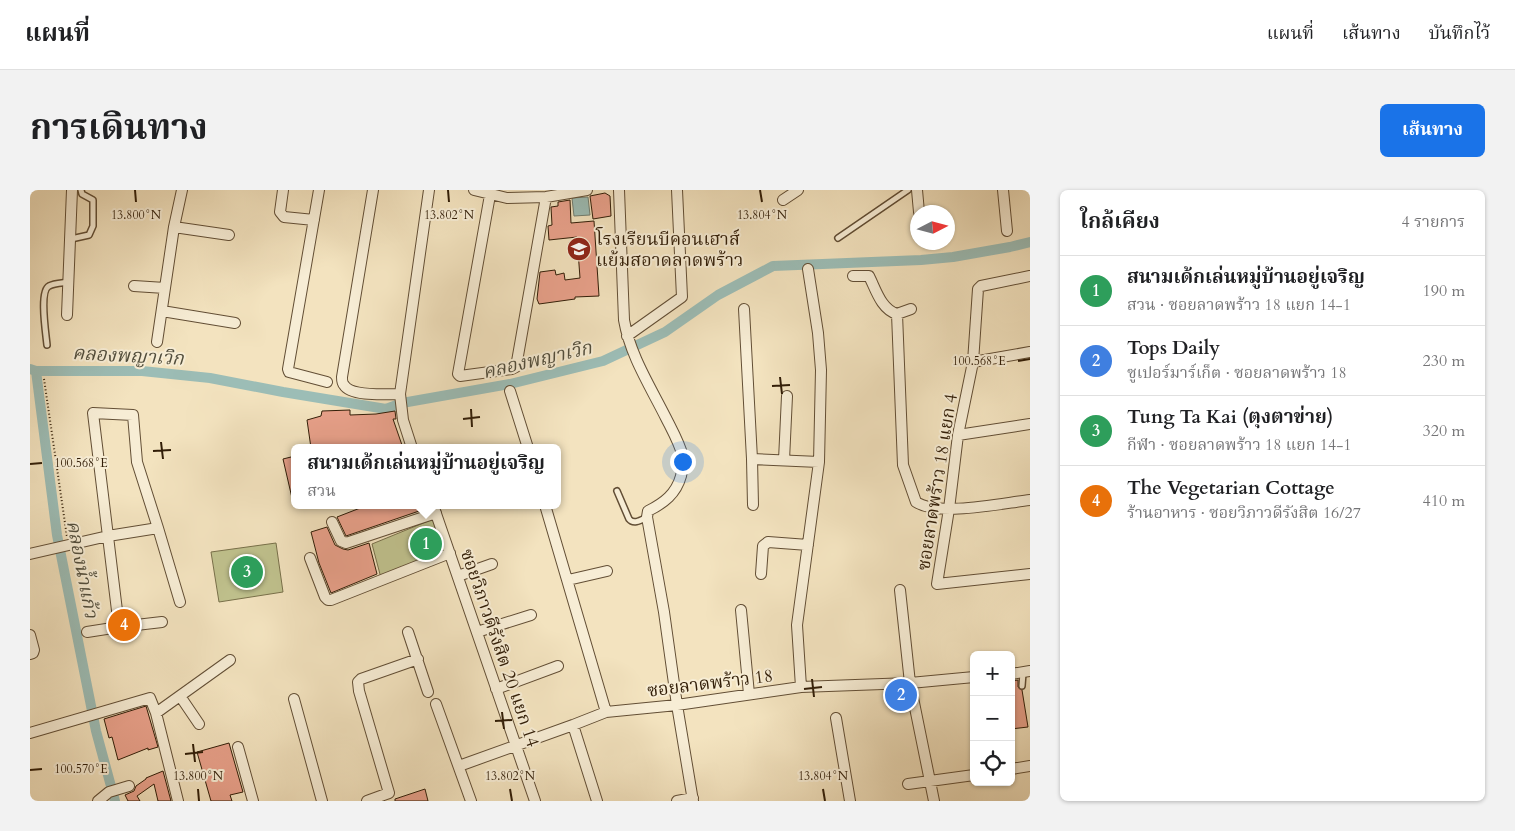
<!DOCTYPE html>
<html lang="th">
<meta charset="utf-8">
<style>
body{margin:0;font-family:Cardo,"Noto Serif Thai",serif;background:#f2f2f2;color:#202124}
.controls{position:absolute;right:15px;bottom:15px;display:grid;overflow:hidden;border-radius:8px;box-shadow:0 1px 4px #0004}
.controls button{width:45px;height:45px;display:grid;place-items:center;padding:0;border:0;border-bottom:1px solid #e0e0e0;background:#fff;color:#202124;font:25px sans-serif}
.compass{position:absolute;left:880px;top:15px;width:45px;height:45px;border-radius:50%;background:#fff;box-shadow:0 1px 4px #0004;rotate:84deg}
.you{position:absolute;left:652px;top:271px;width:18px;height:18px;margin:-12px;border:4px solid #fff;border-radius:50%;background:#1a73e8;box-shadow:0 0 0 8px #1a73e833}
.badge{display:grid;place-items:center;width:32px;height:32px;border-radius:50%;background:#1a73e8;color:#fff;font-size:16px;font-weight:700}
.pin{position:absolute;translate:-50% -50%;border:2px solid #fff;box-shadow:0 1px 5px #0006}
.popup{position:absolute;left:261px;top:254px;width:270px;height:65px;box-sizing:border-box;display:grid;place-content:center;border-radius:8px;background:#fff;filter:drop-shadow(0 1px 4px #0005);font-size:16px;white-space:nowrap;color:#757577}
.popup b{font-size:19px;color:#202124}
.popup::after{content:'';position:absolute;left:50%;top:100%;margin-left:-10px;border:10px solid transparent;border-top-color:#fff}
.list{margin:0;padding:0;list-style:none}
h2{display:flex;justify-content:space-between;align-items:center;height:65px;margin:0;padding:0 20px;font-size:21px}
h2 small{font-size:16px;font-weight:400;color:#757577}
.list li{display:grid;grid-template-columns:32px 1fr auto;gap:15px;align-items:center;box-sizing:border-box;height:70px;padding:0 20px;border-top:1px solid #e0e0e0}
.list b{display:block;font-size:19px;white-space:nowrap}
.list p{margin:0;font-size:16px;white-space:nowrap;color:#757577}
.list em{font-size:16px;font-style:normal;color:#757577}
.icon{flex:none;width:28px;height:28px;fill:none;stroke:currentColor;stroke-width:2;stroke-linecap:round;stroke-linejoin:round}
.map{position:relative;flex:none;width:1000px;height:611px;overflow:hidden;border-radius:8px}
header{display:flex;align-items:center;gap:30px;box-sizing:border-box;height:70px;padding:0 25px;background:#fff;border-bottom:1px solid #e0e0e0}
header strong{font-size:24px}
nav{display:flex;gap:28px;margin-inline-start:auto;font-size:18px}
.intro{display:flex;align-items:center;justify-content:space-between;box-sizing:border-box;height:120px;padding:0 30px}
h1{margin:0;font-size:35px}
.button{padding:12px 22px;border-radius:8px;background:#1a73e8;color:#fff;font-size:18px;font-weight:700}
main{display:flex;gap:30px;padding:0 30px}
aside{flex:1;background:#fff;border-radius:8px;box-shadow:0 1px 4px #0004}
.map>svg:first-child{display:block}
.green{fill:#c0c28e;stroke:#78704a}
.water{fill:#9cbdb6;stroke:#717d70}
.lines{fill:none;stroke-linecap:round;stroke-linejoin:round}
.canal{stroke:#9cbdb6;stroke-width:10}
.building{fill:#e9a18b;stroke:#311d07}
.service-casing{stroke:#624e35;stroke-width:8}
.minor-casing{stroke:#624e35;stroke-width:12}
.path{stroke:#311d07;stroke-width:2;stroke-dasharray:1 2.5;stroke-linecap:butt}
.service{stroke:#f7edd5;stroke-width:5}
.minor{stroke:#f7edd5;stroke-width:10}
.ticks{fill:none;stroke:#311d07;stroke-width:2}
.labels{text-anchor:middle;stroke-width:4;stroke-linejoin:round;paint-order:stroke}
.poi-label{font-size:18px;fill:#311d07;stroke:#f7edd5;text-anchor:start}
.street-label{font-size:18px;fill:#311d07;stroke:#f7edd5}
.water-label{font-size:19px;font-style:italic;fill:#514d3c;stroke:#f7edd5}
.ticks-label{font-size:12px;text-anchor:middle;fill:#311d07;stroke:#f7edd5;stroke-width:4;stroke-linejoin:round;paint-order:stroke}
</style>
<header>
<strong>แผนที่</strong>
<nav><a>แผนที่</a><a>เส้นทาง</a><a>บันทึกไว้</a></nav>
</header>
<div class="intro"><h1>การเดินทาง</h1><a class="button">เส้นทาง</a></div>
<main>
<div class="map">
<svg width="1000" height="611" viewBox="0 0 1000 611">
<rect width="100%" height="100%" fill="#f3e3bf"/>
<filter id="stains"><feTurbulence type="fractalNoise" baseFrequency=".004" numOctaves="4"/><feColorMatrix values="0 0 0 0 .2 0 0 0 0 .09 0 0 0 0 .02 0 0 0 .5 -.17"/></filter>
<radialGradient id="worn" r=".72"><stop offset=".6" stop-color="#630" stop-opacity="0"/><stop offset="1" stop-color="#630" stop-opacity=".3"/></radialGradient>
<path class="green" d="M403 329 416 362 351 388 342 354Z
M246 353 253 402 189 412 181 362Z"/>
<path class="water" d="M558 7 560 25 544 26 542 8Z"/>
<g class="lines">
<path class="canal" d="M0 179 6 181H112L180 188 253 202 356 219 372 213 480 194 573 171 635 142 688 105 743 76 891 70 923 67 980 57 1000 52
M6 181 27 345 66 541 85 611"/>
</g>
<path class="building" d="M575 3 580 6 581 26 563 29 560 6Z
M540 10 541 33 564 31 569 106 545 107V109L509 114 507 109 510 82 525 80 526 85 534 83 535 90 550 88 547 47 519 50 518 36 522 35 521 17 528 16V12Z
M320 220V225L346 224 365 221 366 229H363L373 258H281L277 230 291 226 292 221Z
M265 266V308H262L253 269Z
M338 315H394L395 319 316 346 307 327Z
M297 337 305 355 313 359 318 360 339 353 347 384 301 403 289 373 281 342Z
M988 490V497L992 500 998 537 981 539V491Z
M116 516 128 557 118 560V558L88 570 82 547 79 548 74 529Z
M199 553 213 602 200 605 202 611H181L167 562Z
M133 581 141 611H128L124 594 107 606 110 611H98L95 605 104 601 106 596 116 589V588Z
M395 599 398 611H365V609Z"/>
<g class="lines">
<g class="service-casing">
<path id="service" d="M808 48 878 0
M41 49 59 45 63 36V10L52 4 51 0
M17 155C16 144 9 101 19 96 24 93 33 93 39 92
M587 301 599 329C604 335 611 330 617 327
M992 496 993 483"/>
</g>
<g class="minor-casing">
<path id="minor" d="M253 0 250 22 254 27 284 30
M289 0 258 179 259 182 297 192
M343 0 312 187C312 189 312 193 314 195 321 207 357 204 370 204
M444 0 477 8 516 7 557 0
M589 0 594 130C600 165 620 196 636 228 642 240 650 254 653 267 654 273 652 280 651 286 646 304 634 313 618 321L617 327 634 422 647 515 663 611
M887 0 889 22
M973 0 977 41
M460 5 428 184 430 186 482 179 486 177 516 7
M753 10 768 0
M144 37 199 45
M778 79 788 143 791 180 789 272
M823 86H839C846 100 851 119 867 124
M1000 86 951 96 948 99 943 172 928 245 919 319 907 394 1000 384
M104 96 135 98
M714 119 722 269 789 272 767 435 771 497
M881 119 867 124 873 275 886 312C909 327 973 313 1000 310
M132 121 205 133
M37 125 42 0
M597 146 652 107 647 0
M127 152 144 37 152 0
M943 172 1000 162
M480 201 498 258
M928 245 1000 234
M382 258 373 230 370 204 399 0
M722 269 723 315
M754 270 757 206
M403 315 505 611
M515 315 576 522
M302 332 311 351 316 353 406 323
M0 364 78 346 128 338
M280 368 295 407 298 410H301L420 363
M731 384 733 356 738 352 778 355
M428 386 462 374
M538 390 577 381
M870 400 880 493 904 611
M711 420 719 504
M132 432 89 437 63 223 103 225 107 272 128 338 150 412
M57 442 89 437
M378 442 398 502
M447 442 501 425
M0 445 4 460 3 463 0 464
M981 484 1000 481
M466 499 528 476
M150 506 169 534
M264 509 292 611
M406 514 441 611
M126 523 200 470
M806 528 820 611
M543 535 567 611
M0 543 120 508 126 523 148 611
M208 557 223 611
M429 576 543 535 576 522 647 515 771 497 880 493 944 487
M981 579 1000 576
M878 594 944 585
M68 611 79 602 99 596
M337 611 359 603 329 501 328 492 331 489 388 469
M647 611 663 608"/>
</g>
<path class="path" d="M14 189 37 347"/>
<use href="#service" class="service"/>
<use href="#minor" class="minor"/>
</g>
<path class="ticks" d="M105 0 106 12M418 0 419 12M730 0 732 12M988 171 1000 169M750 187 752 204M742 196 760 195M441 219 442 237M433 229 450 227M131 252 133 269M123 261 141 260M0 274 12 273M782 489 784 507M774 499 792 497M472 522 474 539M465 531 482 530M163 554 165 572M155 564 173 562M0 580 12 579M168 599 169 611M480 599 482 611M793 599 795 611"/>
<defs>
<g id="school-disc" transform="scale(1.25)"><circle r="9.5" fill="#8f2418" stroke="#f7edd5"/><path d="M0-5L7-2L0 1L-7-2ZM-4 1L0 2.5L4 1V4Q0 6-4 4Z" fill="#fff"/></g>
</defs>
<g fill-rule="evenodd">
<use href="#school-disc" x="549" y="59"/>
</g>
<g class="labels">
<g class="poi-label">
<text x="566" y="55">โรงเรียนบีคอนเฮาส์<tspan x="566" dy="21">แย้มสอาดลาดพร้าว</tspan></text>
</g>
<g class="street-label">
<text transform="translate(907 292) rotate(-81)" y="6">ซอยลาดพร้าว 18 แยก 4</text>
<text transform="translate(470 458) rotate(71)" y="6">ซอยวิภาวดีรังสิต 20 แยก 14</text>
<text transform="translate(680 493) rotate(-7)" y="6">ซอยลาดพร้าว 18</text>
</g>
<g class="water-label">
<text transform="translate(98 165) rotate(3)" y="7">คลองพญาเวิก</text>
<text transform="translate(507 169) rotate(-13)" y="7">คลองพญาเวิก</text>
<text transform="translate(53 379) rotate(79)" y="7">คลองน้ำแก้ว</text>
</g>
</g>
<g class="ticks-label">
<text x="106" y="29">13.800°N</text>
<text x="419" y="29">13.802°N</text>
<text x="732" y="29">13.804°N</text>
<text x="949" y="175">100.568°E</text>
<text x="51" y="277">100.568°E</text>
<text x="51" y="583">100.570°E</text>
<text x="168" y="590">13.800°N</text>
<text x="480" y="590">13.802°N</text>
<text x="793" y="590">13.804°N</text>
</g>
<rect width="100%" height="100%" filter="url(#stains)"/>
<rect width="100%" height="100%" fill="url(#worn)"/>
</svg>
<div class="controls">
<button>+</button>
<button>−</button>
<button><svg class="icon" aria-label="locate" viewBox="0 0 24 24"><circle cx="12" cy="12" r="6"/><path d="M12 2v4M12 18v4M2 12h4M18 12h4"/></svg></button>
</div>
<svg class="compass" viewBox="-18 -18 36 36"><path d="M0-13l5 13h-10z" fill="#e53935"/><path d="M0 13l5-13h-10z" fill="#757577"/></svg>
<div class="you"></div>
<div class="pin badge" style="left:396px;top:354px;background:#2e9e5b">1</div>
<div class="popup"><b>สนามเด้กเล่นหมู่บ้านอยู่เจริญ</b>สวน</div>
<div class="pin badge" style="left:871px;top:505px;background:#3f7fe0">2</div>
<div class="pin badge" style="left:217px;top:382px;background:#2e9e5b">3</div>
<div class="pin badge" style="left:94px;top:435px;background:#e8710a">4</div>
</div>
<aside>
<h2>ใกล้เคียง<small>4 รายการ</small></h2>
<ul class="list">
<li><span class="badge" style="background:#2e9e5b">1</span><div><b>สนามเด้กเล่นหมู่บ้านอยู่เจริญ</b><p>สวน · ซอยลาดพร้าว 18 แยก 14-1</p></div><em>190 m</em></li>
<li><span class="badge" style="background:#3f7fe0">2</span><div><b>Tops Daily</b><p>ซูเปอร์มาร์เก็ต · ซอยลาดพร้าว 18</p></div><em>230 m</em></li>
<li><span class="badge" style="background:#2e9e5b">3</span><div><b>Tung Ta Kai (ตุงตาข่าย)</b><p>กีฬา · ซอยลาดพร้าว 18 แยก 14-1</p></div><em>320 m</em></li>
<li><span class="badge" style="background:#e8710a">4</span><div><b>The Vegetarian Cottage</b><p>ร้านอาหาร · ซอยวิภาวดีรังสิต 16/27</p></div><em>410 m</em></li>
</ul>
</aside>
</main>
